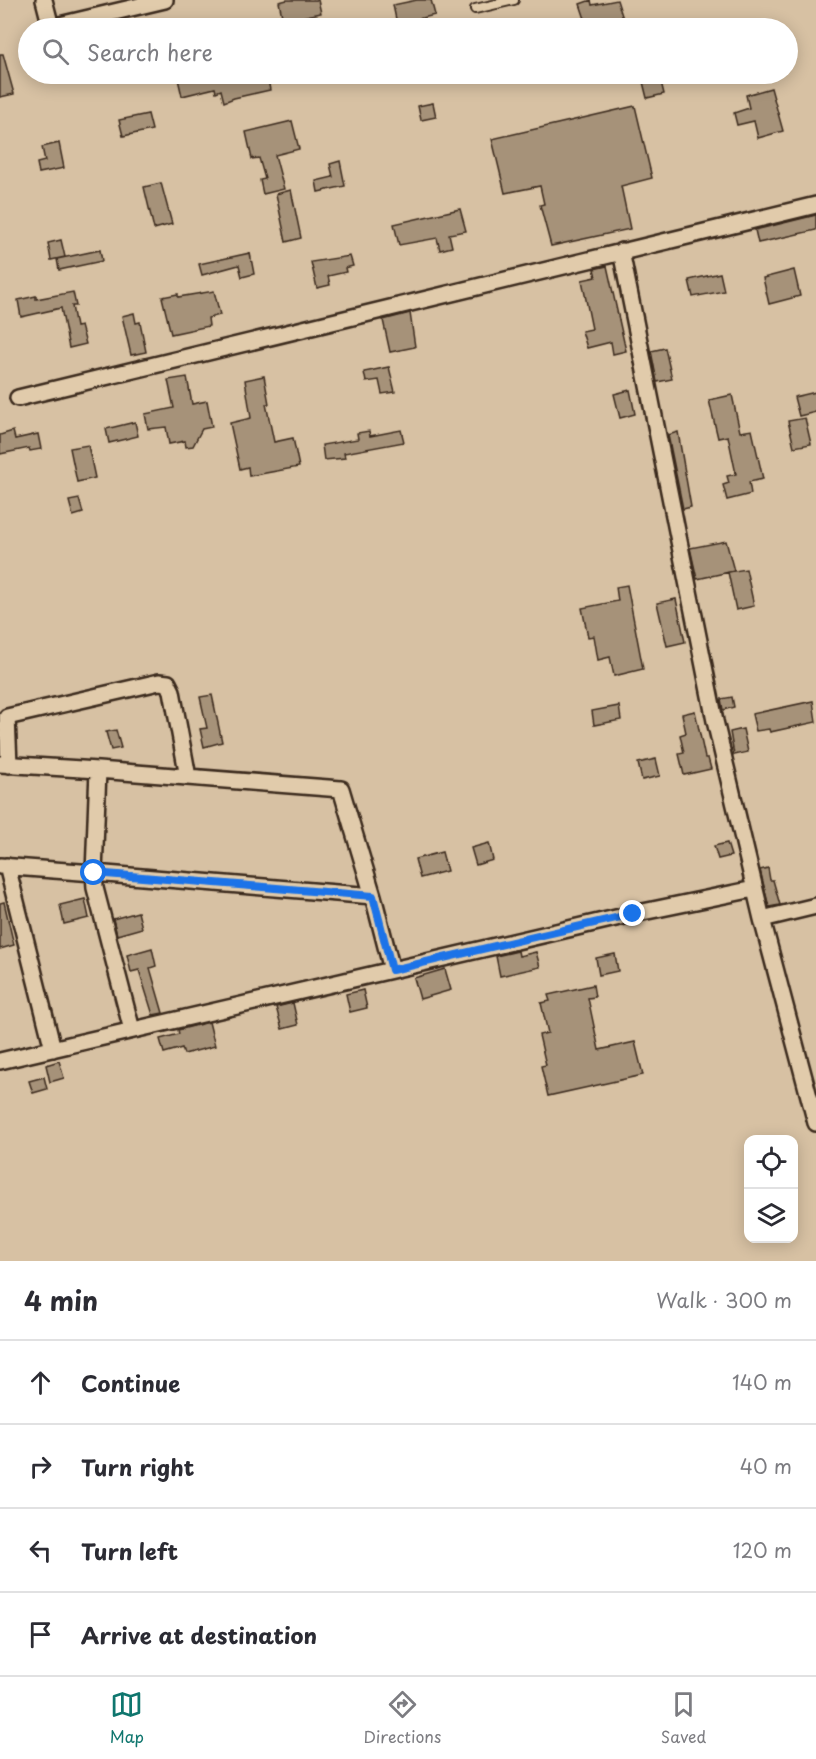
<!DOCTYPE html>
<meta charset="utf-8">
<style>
body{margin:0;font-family:"Playpen Sans",sans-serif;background:#f7f7f7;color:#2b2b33}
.controls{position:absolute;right:18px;bottom:18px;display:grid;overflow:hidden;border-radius:12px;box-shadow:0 3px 15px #0003}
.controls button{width:54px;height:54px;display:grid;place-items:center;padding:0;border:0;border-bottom:2px solid #e1e1e2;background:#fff;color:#2b2b33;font:30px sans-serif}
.stop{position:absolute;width:18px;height:18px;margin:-14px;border:4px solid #1a73e8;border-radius:50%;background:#fff}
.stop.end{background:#1a73e8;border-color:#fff;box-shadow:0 2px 6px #0008}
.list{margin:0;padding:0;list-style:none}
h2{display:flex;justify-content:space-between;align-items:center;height:78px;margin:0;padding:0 24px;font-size:26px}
h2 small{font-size:20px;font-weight:400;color:#7c7c81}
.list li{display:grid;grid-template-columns:39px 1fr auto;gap:18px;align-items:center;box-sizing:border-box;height:84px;padding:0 24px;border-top:2px solid #e1e1e2}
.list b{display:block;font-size:22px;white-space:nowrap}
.list em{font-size:20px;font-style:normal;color:#7c7c81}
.icon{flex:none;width:33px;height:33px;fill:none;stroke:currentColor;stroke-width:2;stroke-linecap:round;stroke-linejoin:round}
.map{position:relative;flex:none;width:816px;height:1261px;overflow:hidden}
.search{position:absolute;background:#fff;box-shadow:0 3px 15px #0003;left:18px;right:18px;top:18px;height:66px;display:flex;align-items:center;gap:15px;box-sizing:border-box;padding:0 21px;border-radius:33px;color:#7c7c81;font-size:22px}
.sheet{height:414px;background:#fff}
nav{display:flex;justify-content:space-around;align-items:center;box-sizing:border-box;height:84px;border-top:2px solid #e1e1e2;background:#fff;font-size:16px;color:#7c7c81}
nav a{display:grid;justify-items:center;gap:3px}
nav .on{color:#0f766e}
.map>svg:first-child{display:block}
.building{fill:#a69279;stroke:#3b2a1e;stroke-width:1.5}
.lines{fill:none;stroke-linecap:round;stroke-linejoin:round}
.service-casing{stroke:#3b2a1e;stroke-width:12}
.minor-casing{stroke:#3b2a1e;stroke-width:20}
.service{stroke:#e1cbab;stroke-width:8}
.minor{stroke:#e1cbab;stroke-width:15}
.route{stroke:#1a73e8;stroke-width:8}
</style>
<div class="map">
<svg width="816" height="1261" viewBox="0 0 816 1261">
<rect width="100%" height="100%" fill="#d7c1a3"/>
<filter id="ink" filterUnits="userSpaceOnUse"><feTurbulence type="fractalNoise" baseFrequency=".0167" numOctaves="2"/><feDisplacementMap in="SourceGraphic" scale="12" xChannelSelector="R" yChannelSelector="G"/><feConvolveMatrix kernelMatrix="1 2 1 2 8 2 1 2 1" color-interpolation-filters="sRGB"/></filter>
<g filter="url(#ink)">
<path class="building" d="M287 0H318L321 13 283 21 279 2Z
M417 0H431L435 15 397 24 393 5Z
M591 0 592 5 617 0 626 28H588L580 4Z
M0 54H3L14 94 0 97Z
M192 74H267L270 90 234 98 224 102 221 90 216 92 215 88 182 96 178 79 192 75Z
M641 74H659L664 94 647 98Z
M771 88 783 131 758 138 754 121 737 125 734 113 749 108 746 95Z
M433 103 436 117 421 120 418 106Z
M635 106 652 178 621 186 630 229 551 246 540 205 544 204 540 186 505 193 492 139Z
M148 114 152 130 123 136 119 120Z
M292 121 299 149 275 155 284 189 263 194 260 180 265 179 259 158 252 159 246 132Z
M59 143 64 168 39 173 37 163 45 161 42 147Z
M340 161 345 186 318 192 316 181 333 177 330 164Z
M161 183 172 224 154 229 144 187Z
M291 190 301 238 286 242 276 194Z
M460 209 466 231 449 234 452 247 440 250 437 238 399 245 394 224Z
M816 215V230L758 243 755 230Z
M61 240 65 257 51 260 48 243Z
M100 250 102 261 59 270 57 259Z
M250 253 254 274 242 277 239 265 202 275 199 264Z
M350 256 353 266 345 268 346 272 328 276 330 285 317 288 311 262Z
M607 266 626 351 613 354 611 342 587 348 582 331 592 329 582 280 596 277 594 269Z
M794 270 800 296 769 304 763 278Z
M720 273 724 291 693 297 689 280Z
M214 291 220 315 208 318 209 326 171 334 162 297 178 294V297Z
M73 292 76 306H72L76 327 81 326 86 344 69 348 61 308 21 317 18 300 36 296V299Z
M134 313 136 323 140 322 146 352 131 355 122 316Z
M410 313 415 347 390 352 383 320Z
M665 348 672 379 657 382 651 351Z
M389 367 395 392 382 394 379 380 366 382 364 372Z
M264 376 269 404H266L274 442 293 438 299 467 249 476 248 467 240 469 230 423 251 418 245 380Z
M187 377 192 404 207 401 212 427 202 429 193 446 186 447 185 441 169 444 166 427 148 429 145 414 174 408 168 380Z
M630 390 635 414 620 418 614 394Z
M816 392V412L799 416 794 397Z
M732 395 740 432 752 430 763 479 749 482 751 494 727 500 723 485 729 483 727 476 736 474 728 436 718 438 709 400Z
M805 418 811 444 794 447 788 421Z
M135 422 138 436 109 443 106 429Z
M401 430 404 442 344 453 345 458 324 460 322 445 358 439 357 433 369 431 370 436Z
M13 431 15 439 38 434 41 449 30 451 29 448 0 454V435Z
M678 432 691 507 683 509 668 435Z
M88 445 95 478 77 482 70 448Z
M79 499 83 513 73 516 69 501Z
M726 541 734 571 697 579 690 548Z
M746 569 754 606 736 610 728 572Z
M627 585 643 669 614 676 610 657 598 660 594 636 588 637 582 608 618 601 616 587Z
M676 599 685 642 667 646 657 603Z
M212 695 222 742 204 747 200 729 207 728 200 697Z
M732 697 734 707 723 710 721 699Z
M813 701 816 722 770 732 769 729 756 731 752 714Z
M619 706 621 720 594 725 592 711Z
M695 711 705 758H708L711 769 684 775 679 754 684 753 680 735 686 733 682 714Z
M743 729 748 752 734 755 730 732Z
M116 730 121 748 111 750 106 732Z
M656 759 660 776 642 780 638 763Z
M489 843 493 860 476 865 471 848Z
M727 843 731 856 718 859 714 846Z
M442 852 447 871 420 878 415 859Z
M768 868 770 880H773L780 905 769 907 760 870Z
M85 899 89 918 64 924 60 905Z
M4 902 14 945 0 949V903Z
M138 912 142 928 117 935 113 919Z
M152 948 156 966 150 968 163 1013 153 1015 139 970 131 972 127 955Z
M518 951 519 956 536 952 540 967 500 976 496 956Z
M615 954 618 971 599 975 596 958Z
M445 969 451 990 420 999 414 978Z
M593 985 595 997 588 998 599 1050 635 1042 643 1075 548 1096 541 1066 546 1065 539 1035 548 1033 541 1003 550 1001 548 995Z
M363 990 367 1008 350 1012 346 994Z
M293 1003 298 1025 282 1029 276 1007Z
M209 1022 215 1046 184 1054 182 1048 164 1053 160 1039 179 1034 178 1030Z
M59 1061 64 1078 50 1082 46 1065Z
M44 1077 47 1089 33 1093 29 1081Z"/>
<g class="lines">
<g class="service-casing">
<path id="service" d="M475 9 514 0"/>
</g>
<g class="minor-casing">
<path id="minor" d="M44 0 51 27 165 0
M621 251 715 721 762 919 816 906
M18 398 816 205
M0 764 98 770 94 873 373 896 392 970 0 1061
M9 765 7 717 159 682 168 683 172 691 188 777
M98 770 341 789 373 896
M0 866 94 873 95 888 132 1030
M7 866 53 1049
M762 919 816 1123
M392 970 633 914 754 889"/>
</g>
<use href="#service" class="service"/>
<use href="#minor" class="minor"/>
</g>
</g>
<g class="lines" filter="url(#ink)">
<path class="route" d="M94 873 373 896 392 970 633 914"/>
</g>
</svg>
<div class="controls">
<button><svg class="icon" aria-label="locate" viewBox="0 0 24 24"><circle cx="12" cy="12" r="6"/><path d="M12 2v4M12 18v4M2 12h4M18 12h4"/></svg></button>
<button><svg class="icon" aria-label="layers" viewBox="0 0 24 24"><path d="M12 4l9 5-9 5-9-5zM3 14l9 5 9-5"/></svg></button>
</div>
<div class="stop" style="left:94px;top:873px"></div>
<div class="stop end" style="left:633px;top:914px"></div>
<div class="search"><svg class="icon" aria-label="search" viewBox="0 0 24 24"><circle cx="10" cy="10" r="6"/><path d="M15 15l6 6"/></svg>Search here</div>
</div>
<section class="sheet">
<h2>4 min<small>Walk · 300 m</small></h2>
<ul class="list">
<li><svg class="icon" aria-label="ahead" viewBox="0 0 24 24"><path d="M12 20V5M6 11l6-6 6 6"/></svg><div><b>Continue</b></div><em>140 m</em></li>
<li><svg class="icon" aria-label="right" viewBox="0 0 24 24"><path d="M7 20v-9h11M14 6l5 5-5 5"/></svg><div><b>Turn right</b></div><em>40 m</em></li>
<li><svg class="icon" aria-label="left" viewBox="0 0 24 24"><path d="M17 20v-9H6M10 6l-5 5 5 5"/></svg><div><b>Turn left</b></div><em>120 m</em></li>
<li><svg class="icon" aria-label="arrive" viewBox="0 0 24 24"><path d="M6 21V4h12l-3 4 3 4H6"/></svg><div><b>Arrive at destination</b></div></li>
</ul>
</section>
<nav>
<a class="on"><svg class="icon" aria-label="map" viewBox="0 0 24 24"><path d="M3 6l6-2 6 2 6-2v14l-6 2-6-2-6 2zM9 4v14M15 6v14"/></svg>Map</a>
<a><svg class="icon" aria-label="directions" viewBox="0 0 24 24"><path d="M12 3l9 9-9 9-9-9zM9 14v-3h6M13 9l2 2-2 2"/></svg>Directions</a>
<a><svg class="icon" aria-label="saved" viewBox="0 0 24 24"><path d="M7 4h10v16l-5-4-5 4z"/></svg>Saved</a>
</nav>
